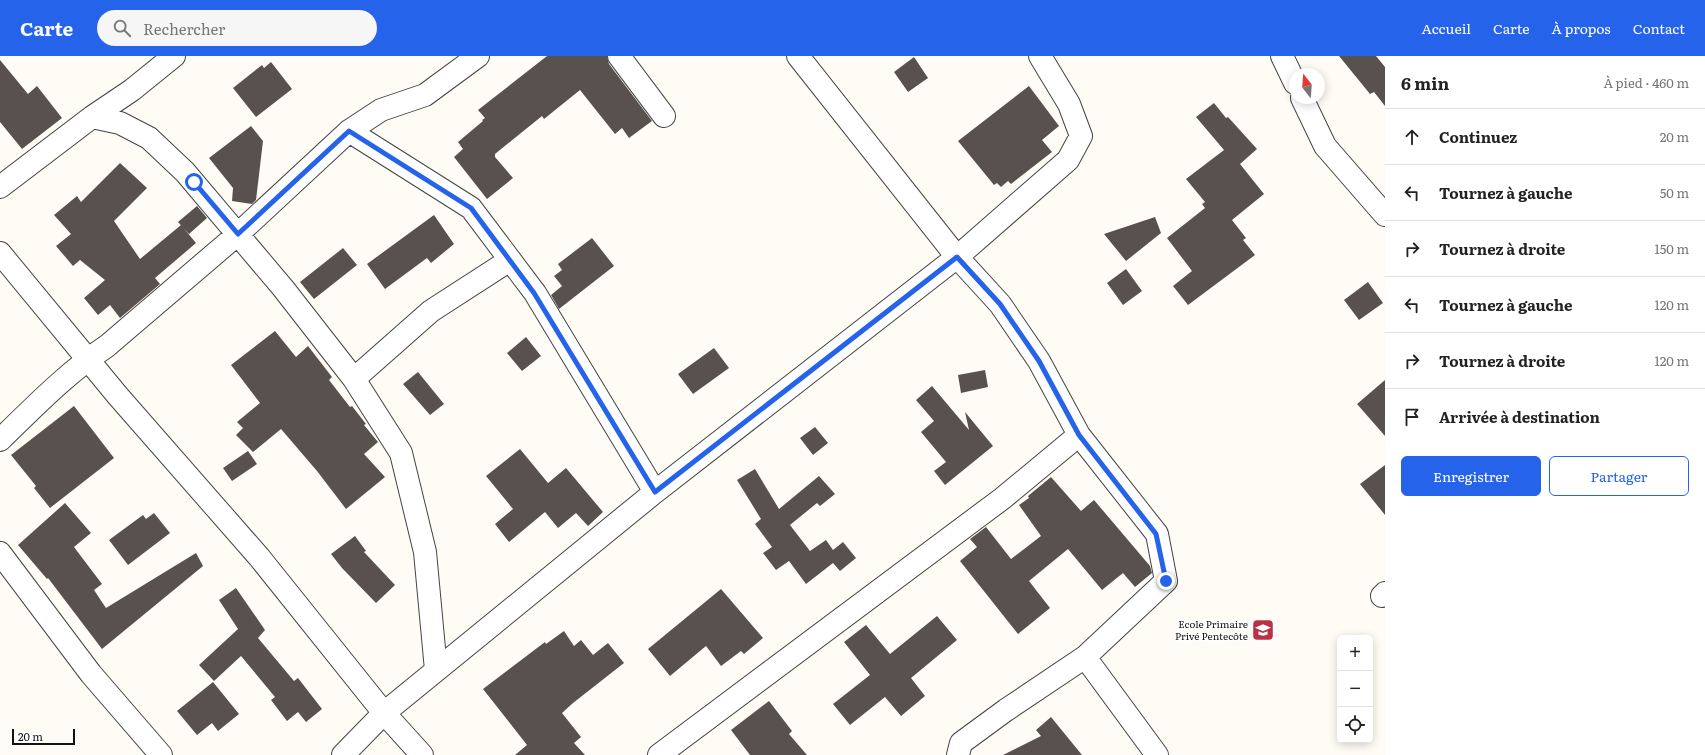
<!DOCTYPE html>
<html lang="fr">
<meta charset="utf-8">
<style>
body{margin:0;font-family:Literata,serif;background:#f6f6f6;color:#222}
.controls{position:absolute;right:12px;bottom:12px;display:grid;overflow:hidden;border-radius:6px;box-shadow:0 2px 10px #0003}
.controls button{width:36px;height:36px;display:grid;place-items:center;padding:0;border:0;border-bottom:1px solid #e0e0e0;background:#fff;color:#222;font:20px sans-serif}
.compass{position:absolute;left:1289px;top:12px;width:36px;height:36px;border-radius:50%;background:#fff;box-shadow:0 2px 10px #0003;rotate:343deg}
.scale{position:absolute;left:12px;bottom:10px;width:63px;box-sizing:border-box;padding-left:4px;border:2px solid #111;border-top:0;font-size:11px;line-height:14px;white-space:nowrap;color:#111;-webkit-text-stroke:3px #fff;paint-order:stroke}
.stop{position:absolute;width:12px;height:12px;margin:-9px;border:3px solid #2563eb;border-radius:50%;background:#fff}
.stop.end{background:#2563eb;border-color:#fff;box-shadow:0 1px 4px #0008}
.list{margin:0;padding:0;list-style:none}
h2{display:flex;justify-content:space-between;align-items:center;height:52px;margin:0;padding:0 16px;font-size:17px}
h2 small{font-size:13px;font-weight:400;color:#767676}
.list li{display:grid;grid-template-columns:26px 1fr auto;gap:12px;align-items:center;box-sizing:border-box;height:56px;padding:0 16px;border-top:1px solid #e0e0e0}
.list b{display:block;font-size:15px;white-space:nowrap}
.list em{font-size:13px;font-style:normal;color:#767676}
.actions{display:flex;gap:8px;padding:12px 16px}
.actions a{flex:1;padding:9px 0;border:1px solid #2563eb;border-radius:6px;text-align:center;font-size:14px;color:#2563eb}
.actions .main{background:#2563eb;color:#fff}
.icon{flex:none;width:22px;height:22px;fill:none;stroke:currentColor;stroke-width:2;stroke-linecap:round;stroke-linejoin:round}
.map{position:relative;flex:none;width:1385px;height:699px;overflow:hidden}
header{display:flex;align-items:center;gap:24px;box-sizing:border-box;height:56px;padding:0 20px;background:#2563eb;color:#fff}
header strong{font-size:19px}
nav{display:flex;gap:22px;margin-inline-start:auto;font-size:14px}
.search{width:280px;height:36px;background:#f6f6f6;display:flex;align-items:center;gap:10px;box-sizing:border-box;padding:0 14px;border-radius:22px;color:#767676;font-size:15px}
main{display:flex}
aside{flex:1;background:#fff}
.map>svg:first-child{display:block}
.building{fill:#59514e}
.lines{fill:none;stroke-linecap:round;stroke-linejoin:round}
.minor-casing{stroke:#444;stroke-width:24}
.minor{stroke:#fff;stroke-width:22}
.route{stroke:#2563eb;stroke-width:5}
.labels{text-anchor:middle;stroke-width:4;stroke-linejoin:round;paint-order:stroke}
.poi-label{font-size:10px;fill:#111;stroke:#fff;text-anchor:end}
</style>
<header>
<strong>Carte</strong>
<div class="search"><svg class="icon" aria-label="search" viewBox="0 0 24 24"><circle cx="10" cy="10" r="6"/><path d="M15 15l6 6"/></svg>Rechercher</div>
<nav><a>Accueil</a><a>Carte</a><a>À propos</a><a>Contact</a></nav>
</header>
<main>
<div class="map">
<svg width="1385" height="699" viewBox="0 0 1385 699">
<rect width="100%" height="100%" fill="#fefcf5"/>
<path class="building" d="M547 0H607L609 8 652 65 629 82 622 72 615 78 580 34 544 63 542 60 495 98V101L513 122 487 143 454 101 463 93 458 86 483 65 482 64 485 62 478 54Z
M1339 0H1376L1385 11V50L1374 36 1370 38Z
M914 1 928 22 908 36 894 16Z
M0 4 28 38 37 30 62 62 22 93 0 66Z
M271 6 292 33 256 61 233 32 262 9 264 12Z
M1029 30 1059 70 1042 84 1052 96 1011 128 1008 125 1001 131 997 127 994 129 958 85Z
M1214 47 1226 62 1228 61 1257 93 1240 108 1264 138 1232 164 1246 182 1243 184 1255 199 1188 249 1173 230 1192 215 1167 182 1205 152 1202 148 1205 146 1186 123 1224 94 1196 61Z
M251 70 263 85 256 144 252 148 232 145 233 132 209 102Z
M120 107 147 132 114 165 140 203 181 169 196 187 155 222 160 228 120 262 110 249 98 259 84 242 105 224 80 204 73 210 56 190 71 178 54 159 77 140 81 146Z
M197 150 207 162 189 178 178 166Z
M434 159 454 188 431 207 427 202 385 233 367 208Z
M1155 161 1161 177 1126 205 1104 178Z
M592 182 614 210 559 253 551 239 562 230 554 220 562 214 558 208Z
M343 192 357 209 314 243 300 226Z
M1126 213 1142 235 1123 249 1107 227Z
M1368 226 1383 247 1359 264 1344 244Z
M275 275 296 301 308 290 332 321 329 324 350 351 352 350 366 368 364 369 378 386 364 398 385 421 346 453 317 415 281 373 253 396 236 379 243 372 237 366 260 347 231 309Z
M526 281 541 300 522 315 507 297Z
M714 292 729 312 693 338 678 318Z
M985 314 988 331 961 337 958 319Z
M418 316 444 348 430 359 403 328Z
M1385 324V380L1357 348Z
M932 330 969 374 965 356 993 390 945 429 934 415 946 406 921 376 934 365 916 344Z
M74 350 114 402 50 452 34 432 36 430 11 399Z
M815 371 828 387 813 399 800 382Z
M520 393 548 427 566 412 603 456 588 470 576 457 558 472 545 456 509 486 495 468 513 453 486 420Z
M248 395 257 408 232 425 223 412Z
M1385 409V459L1360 428Z
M755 413 779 453 819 420 835 438 820 450 817 447 790 469 810 495 826 484 833 494 843 486 856 502 840 515 833 507 806 528 789 505 776 514 763 497 772 491 755 468 761 463 737 424Z
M1051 421 1081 455 1094 444 1150 510 1152 517 1135 531 1123 517 1102 534 1068 493 1029 525 1050 552 1018 578 960 505 977 491 970 483 986 471 1011 503 1041 480 1019 449 1029 442 1028 440Z
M65 447 91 477 74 491 102 528 94 534 106 552 196 497 203 510 102 593 48 522 47 523 18 489Z
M154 457 170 477 128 509 109 484 143 459 146 463Z
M355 480 366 495 364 496 395 529 376 547 342 512 331 498Z
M236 532 265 574 258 582 294 625 298 622 322 653 306 666 298 656 287 665 271 644 275 641 241 600 214 625 199 609 238 573 219 544Z
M721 533 763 582 744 598 741 595 721 610 706 590 670 620 648 593Z
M937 560 957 584 911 622 925 640 901 660 885 641 850 669 833 648 870 619 844 586 866 569 890 598Z
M564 575 574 590 581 584 593 599 608 587 624 607 573 647 562 657 581 681 574 687 585 699H515L527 689 483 633 545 586 546 588Z
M213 626 239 658 218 675 212 667 197 679 177 655Z
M769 645 792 675 789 678 807 699H750L731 674Z
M1051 661 1082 699H1003L1041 680 1036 674Z"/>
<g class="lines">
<g class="minor-casing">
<path id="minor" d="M619 0 664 60
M798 0 957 201 1000 248 1039 305 1079 379 1157 478 1166 525 1085 601 1157 699
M1282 0 1295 27
M1302 42 1325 90 1385 159
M92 61 120 67 149 82 185 116 283 232 354 323 401 397 425 496 436 614
M349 75 471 152 535 237 655 436
M0 131 92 61 132 34 174 0
M0 197 118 340 259 501 384 657 422 699
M354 323 431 255 510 204
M0 384C34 351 68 316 107 290L238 178 349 75 381 54 425 39 478 0
M0 497 91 618 161 699
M1382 540 1385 537
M343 699 384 657 655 436 957 201 1068 104 1081 80 1069 48 1040 0
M659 699 1003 442 1079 379
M958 699 961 687 1006 654 1085 601"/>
</g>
<use href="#minor" class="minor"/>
</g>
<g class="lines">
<path class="route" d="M194 126 238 178 349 75 471 152 534 237 655 436 957 201 1000 248 1039 305 1079 379 1156 478 1166 525"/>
</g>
<defs>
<g id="school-square" transform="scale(1.15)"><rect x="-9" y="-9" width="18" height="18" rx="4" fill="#b73246" stroke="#fff"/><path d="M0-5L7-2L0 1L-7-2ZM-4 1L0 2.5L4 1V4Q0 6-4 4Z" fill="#fff"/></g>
</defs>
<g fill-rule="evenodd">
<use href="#school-square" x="1263" y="574"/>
</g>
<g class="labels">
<g class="poi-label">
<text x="1248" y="572">Ecole Primaire<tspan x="1248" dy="12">Privé Pentecôte</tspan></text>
</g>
</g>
</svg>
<div class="controls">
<button>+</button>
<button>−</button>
<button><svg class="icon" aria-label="locate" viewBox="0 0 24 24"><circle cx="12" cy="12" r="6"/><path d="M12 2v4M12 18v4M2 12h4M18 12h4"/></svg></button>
</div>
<svg class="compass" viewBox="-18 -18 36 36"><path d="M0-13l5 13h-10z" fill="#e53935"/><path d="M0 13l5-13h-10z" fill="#767676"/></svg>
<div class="scale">20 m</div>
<div class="stop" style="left:194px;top:126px"></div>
<div class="stop end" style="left:1166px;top:525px"></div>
</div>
<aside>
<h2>6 min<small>À pied · 460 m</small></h2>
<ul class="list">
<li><svg class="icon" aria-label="ahead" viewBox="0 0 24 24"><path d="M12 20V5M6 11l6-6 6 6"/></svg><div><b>Continuez</b></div><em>20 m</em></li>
<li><svg class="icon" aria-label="left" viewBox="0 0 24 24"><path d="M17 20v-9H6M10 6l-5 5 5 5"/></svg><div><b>Tournez à gauche</b></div><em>50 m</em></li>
<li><svg class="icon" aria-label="right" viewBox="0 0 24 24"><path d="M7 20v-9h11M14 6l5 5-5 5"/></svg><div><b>Tournez à droite</b></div><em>150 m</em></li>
<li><svg class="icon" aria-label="left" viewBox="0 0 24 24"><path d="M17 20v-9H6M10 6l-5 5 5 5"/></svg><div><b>Tournez à gauche</b></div><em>120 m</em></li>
<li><svg class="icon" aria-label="right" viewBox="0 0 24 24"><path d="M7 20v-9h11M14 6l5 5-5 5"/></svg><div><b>Tournez à droite</b></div><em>120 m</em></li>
<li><svg class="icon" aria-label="arrive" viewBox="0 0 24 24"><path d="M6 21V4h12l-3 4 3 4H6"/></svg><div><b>Arrivée à destination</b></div></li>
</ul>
<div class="actions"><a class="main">Enregistrer</a><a>Partager</a></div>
</aside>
</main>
